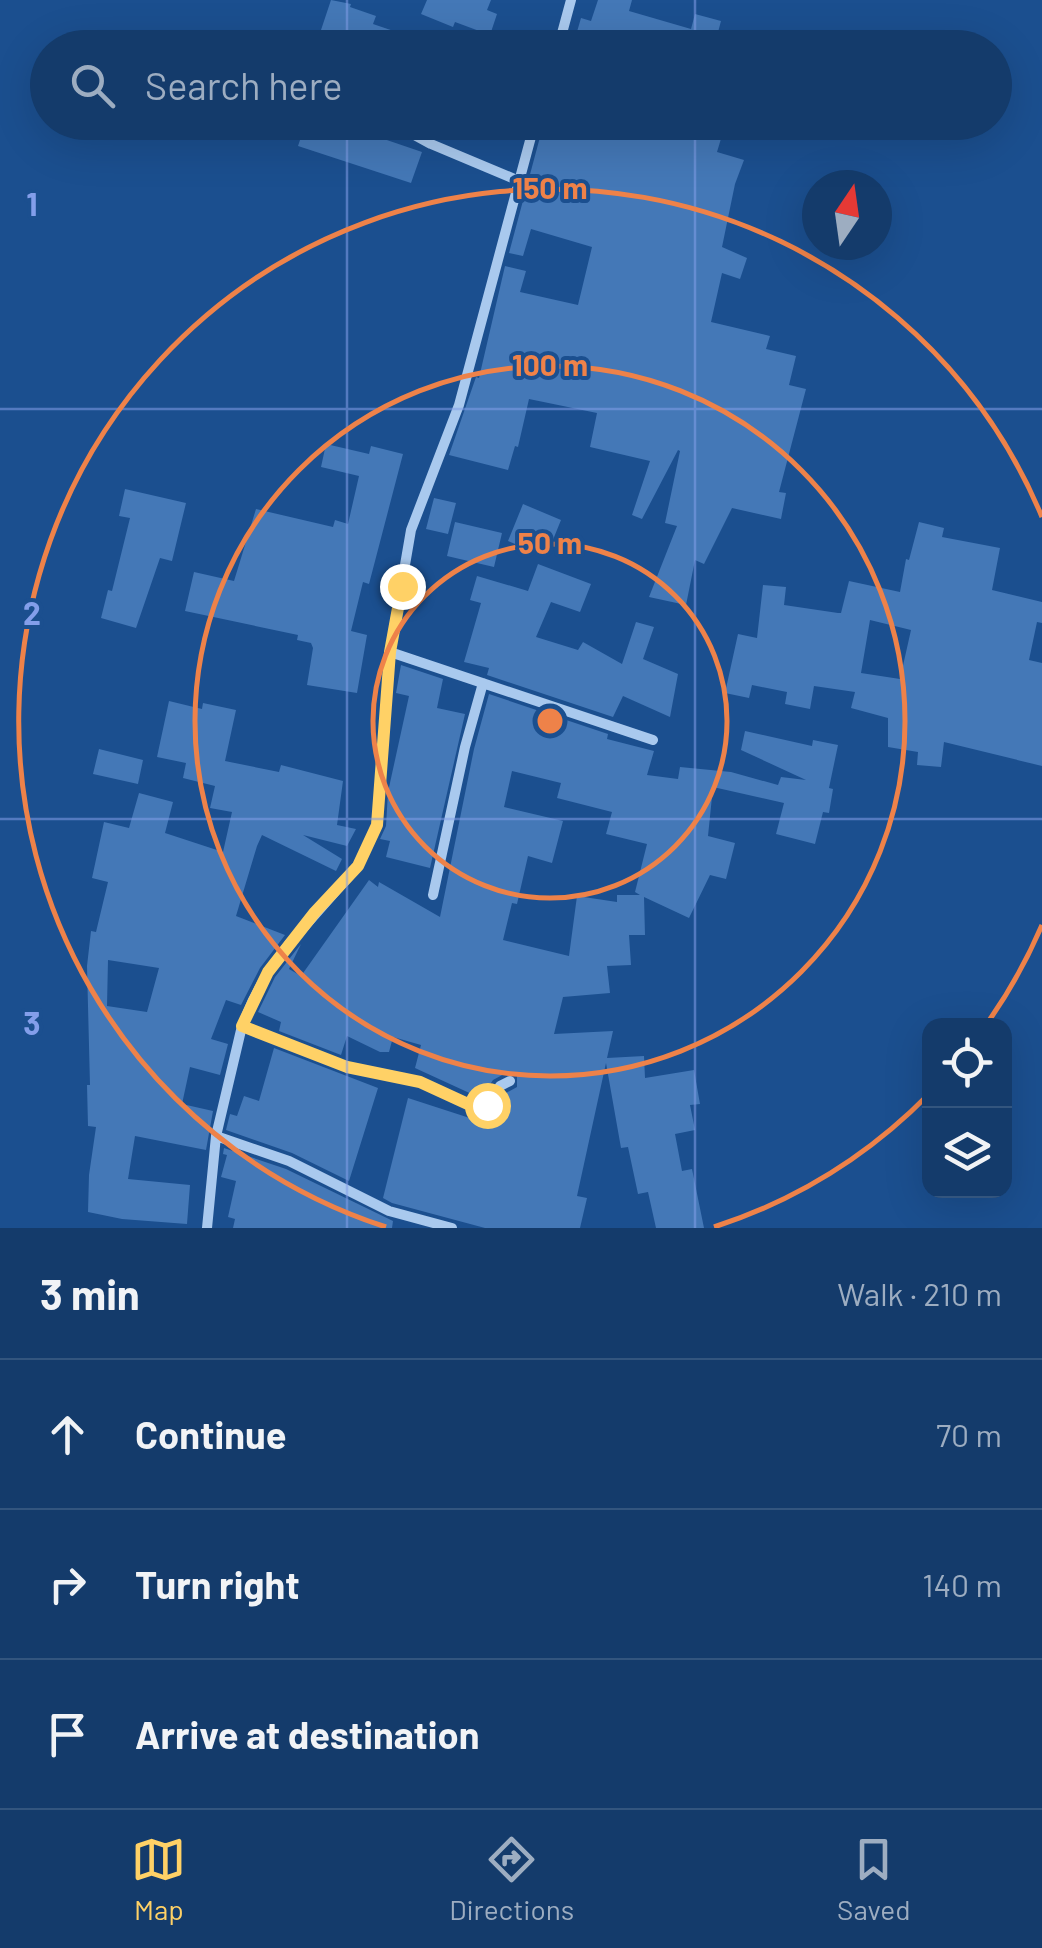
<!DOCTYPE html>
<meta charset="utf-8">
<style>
body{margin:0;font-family:Barlow,sans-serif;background:#1d4271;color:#f1f3f6}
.controls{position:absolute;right:30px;bottom:30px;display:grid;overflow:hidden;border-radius:20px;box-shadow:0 10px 40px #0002}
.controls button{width:90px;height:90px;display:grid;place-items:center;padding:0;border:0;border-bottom:2px solid #33557e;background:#143b6b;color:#f1f3f6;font:50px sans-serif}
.compass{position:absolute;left:802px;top:170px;width:90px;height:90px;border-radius:50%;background:#143b6b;box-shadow:0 10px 40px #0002;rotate:13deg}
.stop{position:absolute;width:30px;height:30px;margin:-22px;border:8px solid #ffd166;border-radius:50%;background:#fff}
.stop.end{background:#ffd166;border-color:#fff;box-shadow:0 2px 10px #0008}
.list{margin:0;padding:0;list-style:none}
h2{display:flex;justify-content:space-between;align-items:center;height:130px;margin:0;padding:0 40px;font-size:42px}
h2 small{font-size:32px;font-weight:400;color:#9dadc1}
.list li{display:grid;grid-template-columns:65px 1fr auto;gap:30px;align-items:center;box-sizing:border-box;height:150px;padding:0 40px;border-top:2px solid #33557e}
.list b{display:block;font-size:38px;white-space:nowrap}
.list em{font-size:32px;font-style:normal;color:#9dadc1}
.icon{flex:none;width:55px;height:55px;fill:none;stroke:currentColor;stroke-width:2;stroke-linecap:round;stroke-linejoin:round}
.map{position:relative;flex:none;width:1042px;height:1228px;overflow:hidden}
.search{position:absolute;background:#143b6b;box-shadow:0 10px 40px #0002;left:30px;right:30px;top:30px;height:110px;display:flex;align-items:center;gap:25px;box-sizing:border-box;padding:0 35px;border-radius:55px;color:#9dadc1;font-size:38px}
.sheet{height:580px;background:#143b6b}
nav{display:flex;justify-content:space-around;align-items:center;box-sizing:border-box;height:140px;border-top:2px solid #33557e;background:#143b6b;font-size:28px;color:#9dadc1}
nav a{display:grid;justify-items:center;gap:5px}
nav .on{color:#ffd166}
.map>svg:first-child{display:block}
.building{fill:#4478b7;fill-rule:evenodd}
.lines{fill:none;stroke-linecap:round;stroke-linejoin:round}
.street{stroke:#a9c9ee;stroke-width:10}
.route{stroke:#ffd166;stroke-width:12}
.grid{fill:none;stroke:#839eea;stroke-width:2.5;stroke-opacity:0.55}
.ring{fill:none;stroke:#ee8249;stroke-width:5}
.grid-label{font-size:32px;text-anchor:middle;font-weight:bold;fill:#839eea;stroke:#1b4f8f;stroke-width:8;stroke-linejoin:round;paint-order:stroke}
.centre{fill:#ee8249;stroke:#1b4f8f;stroke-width:5}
.ring-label{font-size:30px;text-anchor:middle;font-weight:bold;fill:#ee8249;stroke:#1b4f8f;stroke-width:8;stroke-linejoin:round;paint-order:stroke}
</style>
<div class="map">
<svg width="1042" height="1228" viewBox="0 0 1042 1228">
<rect width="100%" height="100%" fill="#1b4f8f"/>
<path class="building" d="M331 0 351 4 350 7 376 16 373 24 432 44 431 48H315Z
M427 0H491L487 10 497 14 490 35 455 22 453 27 421 14Z
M598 0H632L629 11 691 29 695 14 721 21 717 36 738 42 737 48H594L574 42 581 18 591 21Z
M306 122H334L422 152 411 183 298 146Z
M544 122H726L717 152 744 160 735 184 722 247 747 258 740 279 722 273 711 322 770 336 766 349 796 356 789 385 806 389 779 492 786 493 781 519 732 508 704 564 695 560 686 605 649 597 677 526 665 523 680 451 678 450 642 519 632 515 650 461 590 447 597 413 529 399 518 447 515 446 508 470 449 455 476 377 479 378 505 266 526 271 520 292 578 305 592 247 531 229 523 256 509 253Z
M326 444 369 454 371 446 403 454 369 584 363 582 351 631 367 635 357 693 307 685 313 648 311 643 297 640 298 635 185 611 194 572 234 581 256 509 333 527 335 520 348 524 359 476 321 467Z
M125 489 186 503 172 561 160 558 136 628 101 618 108 590 112 591 130 518 119 516Z
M434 498 456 503 448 534 426 529Z
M523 504 561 520 546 557 508 541Z
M455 522 502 533 494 567 447 556Z
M919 522 944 528 942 537 1000 548 992 590 1042 602V623L1037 622 1029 660 1042 663V766L944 742 941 767 917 765 918 752 888 747V718L851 708 855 692 814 686 810 709 785 704 787 692 752 685 749 698 725 693 738 634 757 638 763 585 786 587 784 605 838 613H841L849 581 900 592 906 559 909 560ZM870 620 911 630 900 679 861 673Z
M538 564 591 584 580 612 551 602 536 637 578 650 583 642 622 664 636 622 654 627 643 659 678 674 670 717 623 696 613 717 487 675 489 668 464 662 481 603 470 600 477 576 528 591Z
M401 665 443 679 437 708 465 714 430 868 386 857 390 841 380 839 386 826 388 792 409 696 396 693Z
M489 694 608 734 607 739 654 751 647 775 678 779 680 767 731 772 778 785 781 777 806 780 741 750 745 731 812 746 813 740 838 745 829 788 833 789 829 813 823 812 815 844 776 834 784 803 713 787 708 836 735 843 726 879 710 875 689 918 644 897 645 935H629L631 965 607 966 610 993 563 997 554 1034 613 1031 607 1058 644 1056 645 1078 694 1070 700 1104 690 1105 695 1130 675 1134 682 1171 692 1169 704 1228H656L648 1192 638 1194 628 1147 621 1148 606 1063 577 1196 587 1198 580 1228H485L392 1203 383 1198 408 1098 482 1122 485 1114 492 1112 506 1093 517 1087V1076L506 1073 493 1080 482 1096H476L415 1068 421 1045 393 1037 389 1052H380L347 1036 341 1055 279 1031 281 1022 258 1012 275 977 297 949 301 944 289 969 301 976 369 880 378 887 379 882 440 917 474 749ZM512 771 561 783 557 798 612 812 606 834 647 844 635 892 640 895H617V902L577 896 569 956 503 940 512 903 517 904 528 856 552 863 563 821 504 807Z
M169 701 202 709 203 703 236 710 225 761 279 772 281 765 343 781 337 825 356 829 347 846 303 835 342 859 336 871 262 835 257 846 236 916 285 935 260 968 241 1005 226 1000 211 1039 228 1044 220 1075 190 1067 182 1104 213 1111 206 1150 135 1136 128 1179 190 1185 187 1224 122 1219 88 1212 89 1175 96 1127 88 1126 87 1085H90L87 966 91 931 96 932 108 882 92 878 104 822 129 828 139 793 173 802 165 833 223 852 232 812 210 808 215 786 183 778 186 763 157 757ZM108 960 159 968 147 1012 107 1006Z
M99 749 143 760 138 784 93 774Z
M274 1048 378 1088 349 1181 292 1153 226 1130 230 1114 237 1116 244 1096 259 1101Z
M224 1148 286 1169 393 1221 392 1228H233L235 1219 228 1217 236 1181 221 1177 227 1155 223 1154Z"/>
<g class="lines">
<path class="street" d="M558 48 571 0
M391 122 431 144 517 180
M390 652 653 740
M433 895 465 747 483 683
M242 1026 347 1067 420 1082 470 1105H487L500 1086 510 1081
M216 1136 289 1161 389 1211 452 1228
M207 1228 216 1136 242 1026 253 1000 268 972 290 943 358 866 377 825 390 652 411 530 459 405 535 122"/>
</g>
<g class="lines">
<path class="route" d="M402 586 390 652 377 825 358 866 315 912 268 972 242 1026 347 1067 420 1082 470 1105H487"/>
</g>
<path class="grid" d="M347 0V48M695 0V48M347 122V1228M695 122V1228M0 409H1042M0 819H1042"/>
<g class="ring">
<circle cx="550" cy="721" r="177"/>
<circle cx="550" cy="721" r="355"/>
<path d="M1042 925A532 532 0 0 1 988 1022M929 1094A532 532 0 0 1 714 1227M386 1227A532 532 0 1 1 1042 517"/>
</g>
<g class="grid-label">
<text x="32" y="216">1</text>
<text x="32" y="625">2</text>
<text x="32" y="1035">3</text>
</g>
<circle cx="550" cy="721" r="15" class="centre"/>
<g class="ring-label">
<text x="550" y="199">150 m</text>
<text x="550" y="376">100 m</text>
<text x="550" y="554">50 m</text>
</g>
</svg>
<div class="controls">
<button><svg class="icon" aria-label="locate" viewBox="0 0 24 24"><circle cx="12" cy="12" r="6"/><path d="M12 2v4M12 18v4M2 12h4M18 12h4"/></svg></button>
<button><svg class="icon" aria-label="layers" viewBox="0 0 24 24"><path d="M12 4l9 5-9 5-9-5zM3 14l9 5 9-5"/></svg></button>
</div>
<svg class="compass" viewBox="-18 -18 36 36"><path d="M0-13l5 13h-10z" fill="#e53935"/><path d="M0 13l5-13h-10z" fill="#9dadc1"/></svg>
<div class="stop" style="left:487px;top:1105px"></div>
<div class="stop end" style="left:402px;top:586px"></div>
<div class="search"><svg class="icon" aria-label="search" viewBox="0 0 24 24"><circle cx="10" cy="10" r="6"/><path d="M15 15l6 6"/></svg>Search here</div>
</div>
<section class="sheet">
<h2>3 min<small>Walk · 210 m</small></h2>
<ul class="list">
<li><svg class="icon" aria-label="ahead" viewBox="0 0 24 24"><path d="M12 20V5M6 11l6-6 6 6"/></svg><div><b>Continue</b></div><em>70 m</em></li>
<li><svg class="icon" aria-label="right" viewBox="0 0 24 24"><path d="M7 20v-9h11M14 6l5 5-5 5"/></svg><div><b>Turn right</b></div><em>140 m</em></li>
<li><svg class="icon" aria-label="arrive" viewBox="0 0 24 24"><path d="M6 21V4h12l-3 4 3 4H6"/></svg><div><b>Arrive at destination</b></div></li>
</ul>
</section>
<nav>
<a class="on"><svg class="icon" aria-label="map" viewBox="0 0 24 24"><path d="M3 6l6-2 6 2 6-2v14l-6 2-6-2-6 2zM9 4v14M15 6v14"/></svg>Map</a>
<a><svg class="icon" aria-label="directions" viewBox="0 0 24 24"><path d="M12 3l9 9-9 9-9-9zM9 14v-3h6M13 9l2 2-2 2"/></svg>Directions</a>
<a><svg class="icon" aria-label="saved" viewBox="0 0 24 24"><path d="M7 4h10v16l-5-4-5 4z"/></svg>Saved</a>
</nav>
